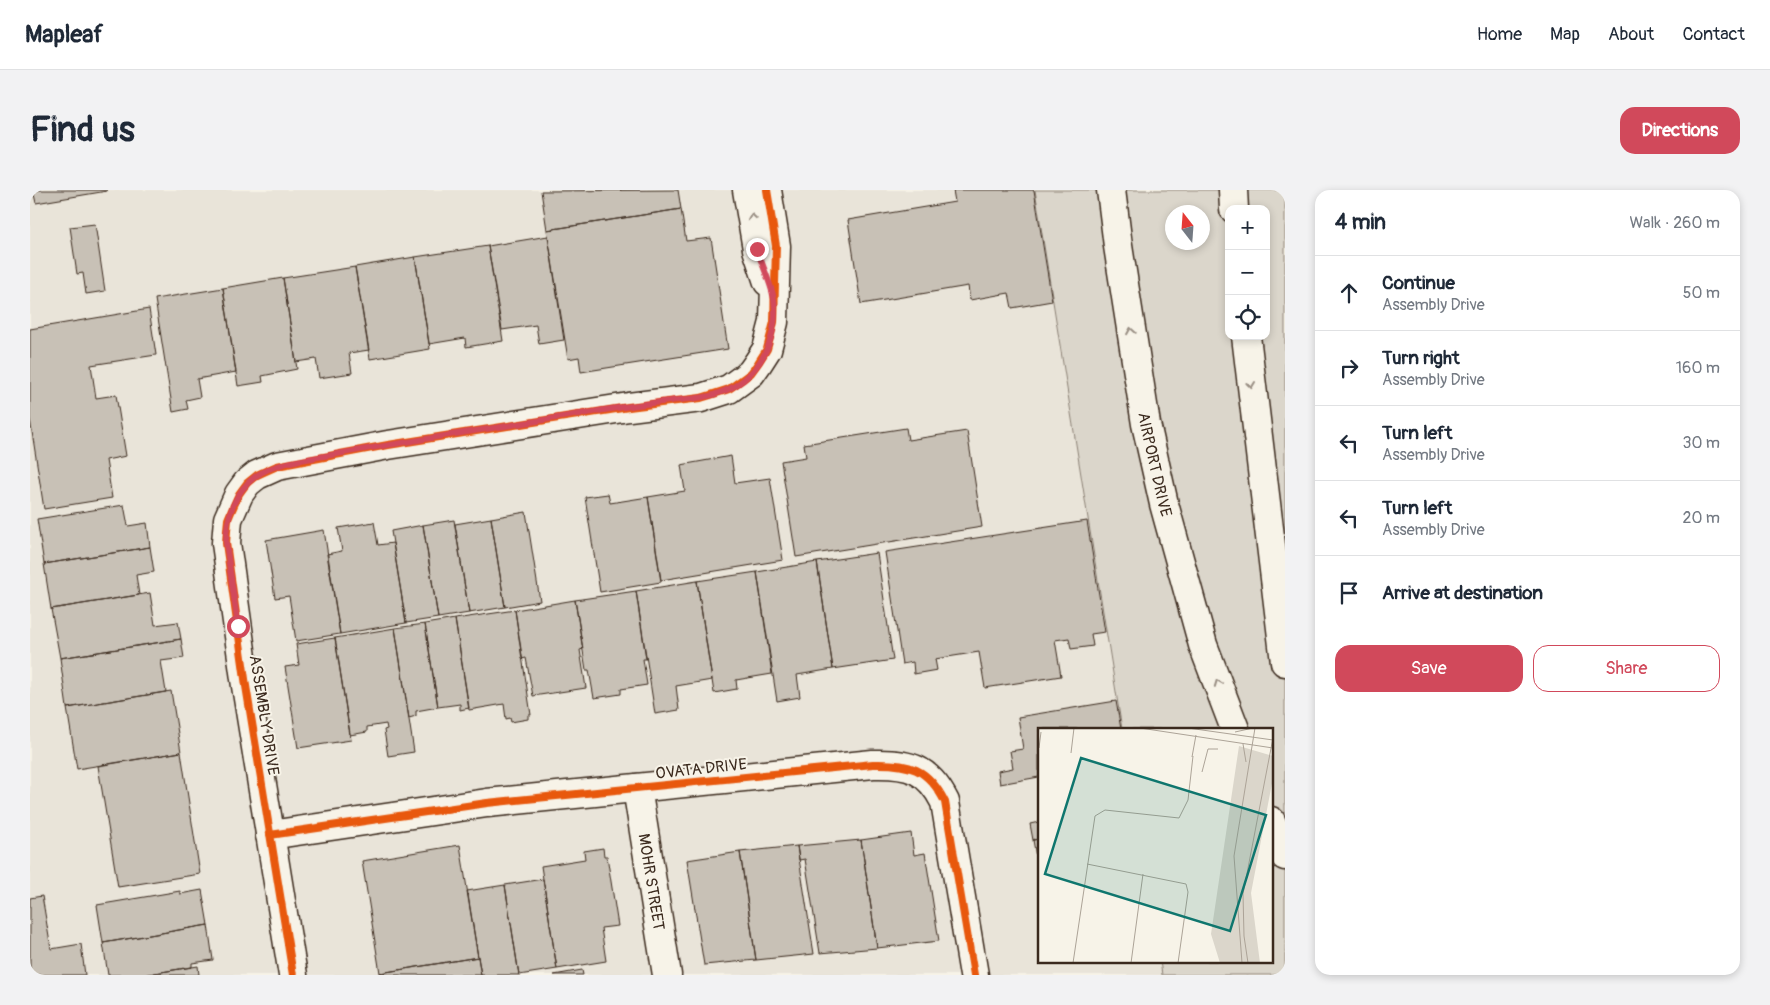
<!DOCTYPE html>
<meta charset="utf-8">
<style>
body{margin:0;font-family:Pangolin,sans-serif;background:#f2f2f3;color:#1f2937}
.controls{position:absolute;right:15px;top:15px;display:grid;overflow:hidden;border-radius:10px;box-shadow:0 2px 8px #0003}
.controls button{width:45px;height:45px;display:grid;place-items:center;padding:0;border:0;border-bottom:1px solid #e0e1e3;background:#fff;color:#1f2937;font:25px sans-serif}
.compass{position:absolute;left:1135px;top:15px;width:45px;height:45px;border-radius:50%;background:#fff;box-shadow:0 2px 8px #0003;rotate:343deg}
.stop{position:absolute;width:15px;height:15px;margin:-11px;border:4px solid #d1495b;border-radius:50%;background:#fff}
.stop.end{background:#d1495b;border-color:#fff;box-shadow:0 1px 5px #0008}
.list{margin:0;padding:0;list-style:none}
h2{display:flex;justify-content:space-between;align-items:center;height:65px;margin:0;padding:0 20px;font-size:21px}
h2 small{font-size:16px;font-weight:400;color:#747a83}
.list li{display:grid;grid-template-columns:32px 1fr auto;gap:15px;align-items:center;box-sizing:border-box;height:75px;padding:0 20px;border-top:1px solid #e0e1e3}
.list b{display:block;font-size:19px;white-space:nowrap}
.list p{margin:0;font-size:16px;white-space:nowrap;color:#747a83}
.list em{font-size:16px;font-style:normal;color:#747a83}
.actions{display:flex;gap:10px;padding:15px 20px}
.actions a{flex:1;padding:11px 0;border:1px solid #d1495b;border-radius:15px;text-align:center;font-size:18px;color:#d1495b}
.actions .main{background:#d1495b;color:#fff}
.icon{flex:none;width:28px;height:28px;fill:none;stroke:currentColor;stroke-width:2;stroke-linecap:round;stroke-linejoin:round}
.map{position:relative;flex:none;width:1255px;height:785px;overflow:hidden;border-radius:15px}
header{display:flex;align-items:center;gap:30px;box-sizing:border-box;height:70px;padding:0 25px;background:#fff;border-bottom:1px solid #e0e1e3}
header strong{font-size:24px}
nav{display:flex;gap:28px;margin-inline-start:auto;font-size:18px}
.intro{display:flex;align-items:center;justify-content:space-between;box-sizing:border-box;height:120px;padding:0 30px}
h1{margin:0;font-size:35px}
.button{padding:12px 22px;border-radius:15px;background:#d1495b;color:#fff;font-size:18px;font-weight:700}
main{display:flex;gap:30px;padding:0 30px}
aside{flex:1;background:#fff;border-radius:15px;box-shadow:0 2px 8px #0003}
.map>svg:first-child{display:block}
.built{fill:#e9e4d9}
.green{fill:#dbd6cb;stroke:#8b8074;fill-rule:evenodd}
.building{fill:#c8c1b6;stroke:#3b2a1e}
.lines{fill:none;stroke-linecap:round;stroke-linejoin:round}
.minor-casing{stroke:#3b2a1e;stroke-width:31}
.major-casing{stroke:#3b2a1e;stroke-width:31}
.minor{stroke:#f7f3e8;stroke-width:28}
.major{stroke:#f7f3e8;stroke-width:28}
.cycleway-casing{stroke:#f7f3e8;stroke-width:11}
.cycleway{stroke:#e8590c;stroke-width:8}
.oneway{stroke:#998e83}
.route{stroke:#d1495b;stroke-width:6}
.labels{text-anchor:middle;stroke-width:4;stroke-linejoin:round;paint-order:stroke}
.street-label{font-size:16px;fill:#3b2a1e;stroke:#f7f3e8}
.inset-road{fill:none;stroke:#aca397;stroke-width:1}
.view{fill:#0f766e;fill-opacity:0.15;stroke:#0f766e;stroke-width:2.5}
.inset-edge{fill:none;stroke:#3b2a1e;stroke-width:2.5}
</style>
<header>
<strong>Mapleaf</strong>
<nav><a>Home</a><a>Map</a><a>About</a><a>Contact</a></nav>
</header>
<div class="intro"><h1>Find us</h1><a class="button">Directions</a></div>
<main>
<div class="map">
<svg width="1255" height="785" viewBox="0 0 1255 785">
<rect width="100%" height="100%" fill="#f7f3e8"/>
<filter id="ink" filterUnits="userSpaceOnUse"><feTurbulence type="fractalNoise" baseFrequency=".02" numOctaves="2"/><feDisplacementMap in="SourceGraphic" scale="10" xChannelSelector="R" yChannelSelector="G"/><feConvolveMatrix kernelMatrix="1 2 1 2 8 2 1 2 1" color-interpolation-filters="sRGB"/></filter>
<g filter="url(#ink)">
<path class="built" d="M0 0H1005L1092 539H1009V771H1130L1132 785H0Z"/>
<path class="green" d="M1005 0H1255V785H1132L1130 771H1241V539H1092ZM1199 19H1236V146H1199ZM1142 22H1172V52H1142Z"/>
<path class="building" d="M3 0H76L77 1 6 13Z
M648 0 651 19 517 40 511 1Z
M923 0H1004L1022 111 982 118 979 103 940 110 938 96 831 114 818 30 925 12Z
M651 19 656 51 681 48 698 159 551 182 549 167 538 169 517 40Z
M65 34 75 101 56 104 53 83 47 84 40 37Z
M518 46 534 150 509 154 506 135 472 140 458 56Z
M458 56 473 151 436 157 435 148 399 154 385 67Z
M385 67 400 159 340 169 325 77Z
M325 77 339 160 319 163 322 183 289 188 286 169 266 172 253 88Z
M253 88 267 179 232 186 233 192 208 196 193 98Z
M193 98 206 182 167 189 170 207 156 210 158 219 143 222 125 109Z
M119 119 126 165 61 175 66 208 86 205 96 266 76 270 82 308 14 319 0 229V139Z
M876 238 878 250 937 241 952 337 766 367 751 271 776 267 774 254Z
M701 266 705 293 740 288 753 370 631 390 618 307 655 301 651 275Z
M578 304 580 313 618 307 631 392 570 402 555 307Z
M94 315 98 336 117 333 120 357 14 374 7 329Z
M496 322 510 411 475 417 461 328Z
M461 328 475 417 439 423 425 334Z
M424 330 439 423 408 428 393 335Z
M1057 331 1075 442 1061 444 1063 456 1041 459 1039 448 1025 450 1031 486 955 498 949 462 905 469 907 480 884 484 883 472 872 474 855 362Z
M344 332 348 355 363 353 376 433 310 444 297 364 312 361 308 338Z
M393 335 408 428 376 433 361 341Z
M294 340 310 444 266 451 259 406 245 408 236 350Z
M120 357 124 382 106 385 109 405 21 419 14 374Z
M847 363 863 470 803 479 787 372Z
M787 372 803 479 767 485 770 507 747 511 727 382Z
M727 382 742 484 706 490 707 499 684 503 667 391Z
M667 391 682 490 646 496 649 520 625 524 606 401Z
M606 401 616 469H613L617 495 591 499V504L564 508 559 480H556L545 410Z
M120 403 125 435 148 432 151 449 30 468 21 419Z
M545 410 553 459 550 460 556 498 503 506 496 468 492 469 485 420Z
M485 420 501 525H498V529L481 532 480 528 476 529 474 514 439 520 425 429Z
M425 429 439 518 430 520V514L408 517 395 434Z
M395 434 408 517 386 521V526L379 528 365 438Z
M365 438 384 562 358 566 354 540 357 539 356 534 337 537V542L320 545 305 448Z
M305 448 321 550 268 558 255 477 269 475 266 454Z
M151 449 154 468 131 471 136 502 37 518 30 468Z
M141 501 151 562 47 579 37 518Z
M1086 511 1091 539H1009V587L970 594 968 581 983 578 980 561 993 559 988 527Z
M151 562 170 684 88 697 68 576Z
M1009 632V649L1003 650 1000 634Z
M881 643 884 665 895 663 909 751 847 758 831 650Z
M1009 649V667H1006L1003 650Z
M831 650 847 758 790 763 775 669 769 670 767 656Z
M430 655 448 767 350 783 332 671Z
M767 656 784 764 726 770 710 662Z
M573 658 574 666H577L588 736 571 738 576 771 527 779 511 676 555 669 554 661Z
M710 662 726 770 674 775 657 670Z
M513 689 527 779 489 785 475 695Z
M475 695 489 785H451L437 701Z
M172 700 178 735 73 753 67 715 150 701V704Z
M12 706 21 759 51 754 55 785H0V708Z
M178 735 183 770 162 773V777L113 785H78L73 753Z
M448 767 451 785H350V783Z
M168 776 169 785H113L162 777Z
M552 780 553 785H524Z"/>
<g class="lines">
<g class="minor-casing">
<g id="minor">
<path d="M717 0 727 59 738 92"/>
<path id="s1" d="M607 598 637 785"/>
<path d="M240 645 457 613 843 574C879 573 898 578 915 612L944 785"/>
<path d="M263 785 216 496 196 353 198 329 209 304 217 293 227 285 247 276 358 255 599 217 671 208 699 199 721 183 728 173 737 159 744 132 746 56 737 0"/>
</g>
</g>
<g class="major-casing">
<g id="major">
<path id="s2" d="M1081 0 1088 56 1116 234 1134 314 1173 455 1205 539"/>
<path d="M1203 0 1204 19"/>
<path d="M1216 146 1255 472"/>
<path d="M1241 631 1255 666"/>
</g>
</g>
<use href="#minor" class="minor"/>
<use href="#major" class="major"/>
<g class="cycleway-casing">
<path id="cycleway" d="M240 645 457 613 843 574C879 573 898 578 915 612L944 785
M263 785 216 496 196 353 198 329 209 304 217 293 227 285 247 276 358 255 599 217 671 208 699 199 721 183 728 173 737 159 744 132 746 56 737 0"/>
</g>
<use href="#cycleway" class="cycleway"/>
</g>
<defs><path id="oneway-chevron" d="M-2-3.5L2.5 0L-2 3.5" fill="none" stroke-width="1.6" stroke-linecap="round" stroke-linejoin="round" transform="scale(1.25)"/></defs>
<g class="oneway">
<use href="#oneway-chevron" transform="translate(722 27) rotate(-99)"/>
<use href="#oneway-chevron" transform="translate(1101 141) rotate(-99)"/>
<use href="#oneway-chevron" transform="translate(1221 195) rotate(83)"/>
<use href="#oneway-chevron" transform="translate(1188 493) rotate(-111)"/>
</g>
</g>
<g class="lines" filter="url(#ink)">
<path class="route" d="M208 436 196 353C196 328 204 302 226 286 247 271 287 268 313 263 402 247 492 234 581 219 601 216 621 213 641 211 656 209 672 209 686 204 699 200 712 193 721 183 739 164 748 135 744 109 741 93 732 75 727 59"/>
</g>
<g class="labels">
<g class="street-label">
<text dy="6" stroke="none"><textPath href="#s2" startOffset="278">AIRPORT DRIVE</textPath></text>
<text transform="translate(235 525) rotate(81)" y="6">ASSEMBLY DRIVE</text>
<text transform="translate(671 578) rotate(-6)" y="6">OVATA DRIVE</text>
<text dy="6" stroke="none"><textPath href="#s1" startOffset="95">MOHR STREET</textPath></text>
</g>
</g>
<g transform="translate(1008 538)">
<rect width="235" height="235" fill="#f7f3e8"/>
<path d="M201 18 235 28V50L213 165 222 235H182L173 206Z" fill="#dbd6cb"/>
<path class="inset-road" d="M102 0 235 20M150 0 235 12M197 4 215 0M205 16 208 34M1 20 3 4M33 25 36 0M154 29 158 7M164 44 170 21H180M49 136 148 156 150 164 140 235M35 235 57 88 67 82 141 90 150 72 155 28M93 235 105 146M204 235 196 128 217 0M210 235 206 208 205 166 235 10"/>
<path class="view" d="M43 30 228 87 192 203 7 146Z"/>
<rect width="235" height="235" class="inset-edge"/>
</g>
</svg>
<div class="controls">
<button>+</button>
<button>−</button>
<button><svg class="icon" aria-label="locate" viewBox="0 0 24 24"><circle cx="12" cy="12" r="6"/><path d="M12 2v4M12 18v4M2 12h4M18 12h4"/></svg></button>
</div>
<svg class="compass" viewBox="-18 -18 36 36"><path d="M0-13l5 13h-10z" fill="#e53935"/><path d="M0 13l5-13h-10z" fill="#747a83"/></svg>
<div class="stop" style="left:208px;top:436px"></div>
<div class="stop end" style="left:727px;top:59px"></div>
</div>
<aside>
<h2>4 min<small>Walk · 260 m</small></h2>
<ul class="list">
<li><svg class="icon" aria-label="ahead" viewBox="0 0 24 24"><path d="M12 20V5M6 11l6-6 6 6"/></svg><div><b>Continue</b><p>Assembly Drive</p></div><em>50 m</em></li>
<li><svg class="icon" aria-label="right" viewBox="0 0 24 24"><path d="M7 20v-9h11M14 6l5 5-5 5"/></svg><div><b>Turn right</b><p>Assembly Drive</p></div><em>160 m</em></li>
<li><svg class="icon" aria-label="left" viewBox="0 0 24 24"><path d="M17 20v-9H6M10 6l-5 5 5 5"/></svg><div><b>Turn left</b><p>Assembly Drive</p></div><em>30 m</em></li>
<li><svg class="icon" aria-label="left" viewBox="0 0 24 24"><path d="M17 20v-9H6M10 6l-5 5 5 5"/></svg><div><b>Turn left</b><p>Assembly Drive</p></div><em>20 m</em></li>
<li><svg class="icon" aria-label="arrive" viewBox="0 0 24 24"><path d="M6 21V4h12l-3 4 3 4H6"/></svg><div><b>Arrive at destination</b></div></li>
</ul>
<div class="actions"><a class="main">Save</a><a>Share</a></div>
</aside>
</main>
